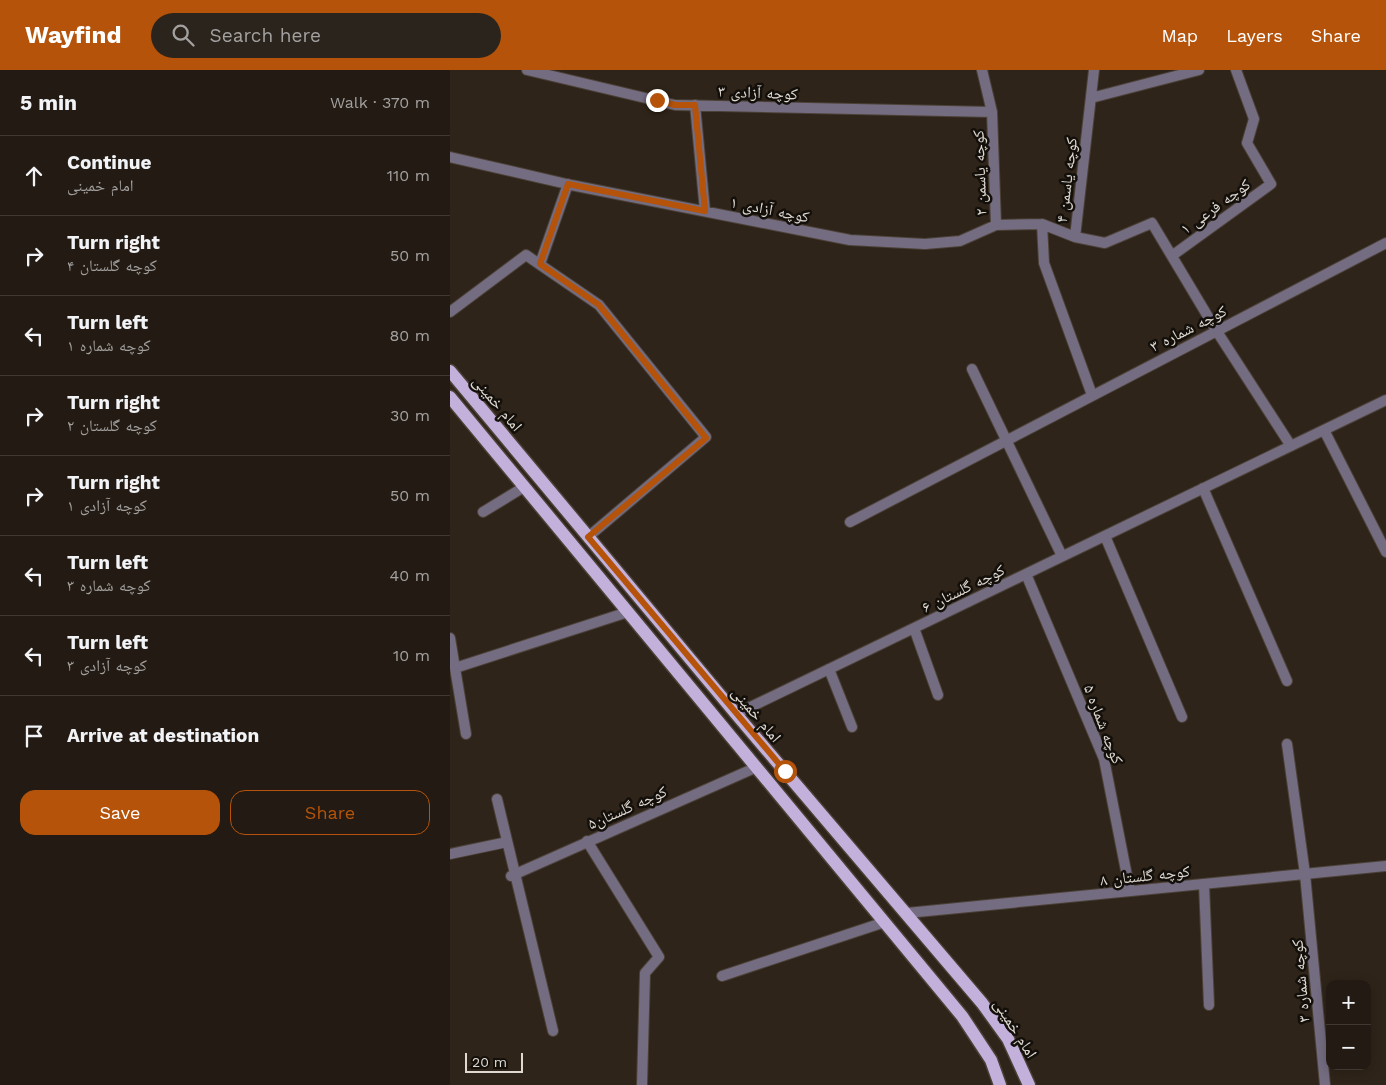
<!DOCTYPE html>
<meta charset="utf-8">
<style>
body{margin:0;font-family:"Work Sans","Noto Naskh Arabic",sans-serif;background:#2b241c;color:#f1f3f6}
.controls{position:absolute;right:15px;bottom:15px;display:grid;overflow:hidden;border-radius:10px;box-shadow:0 2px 12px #0003}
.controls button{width:45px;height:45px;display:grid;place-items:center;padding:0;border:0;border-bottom:1px solid #403933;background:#231b13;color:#f1f3f6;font:25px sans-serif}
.scale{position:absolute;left:15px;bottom:12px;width:58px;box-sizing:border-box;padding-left:5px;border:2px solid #e0d9d2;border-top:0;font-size:14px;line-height:18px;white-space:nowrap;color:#e0d9d2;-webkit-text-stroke:4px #130f0a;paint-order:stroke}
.stop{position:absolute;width:15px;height:15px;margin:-11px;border:4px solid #b45309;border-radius:50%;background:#fff}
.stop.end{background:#b45309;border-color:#fff;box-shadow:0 1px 5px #0008}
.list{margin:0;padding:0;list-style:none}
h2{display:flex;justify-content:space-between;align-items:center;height:65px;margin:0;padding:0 20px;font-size:21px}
h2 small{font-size:16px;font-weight:400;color:#a3a1a0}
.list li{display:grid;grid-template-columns:32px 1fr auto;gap:15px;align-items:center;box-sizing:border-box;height:80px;padding:0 20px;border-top:1px solid #403933}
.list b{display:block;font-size:19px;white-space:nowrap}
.list p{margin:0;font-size:16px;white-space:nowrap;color:#a3a1a0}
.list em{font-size:16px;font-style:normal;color:#a3a1a0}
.actions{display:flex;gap:10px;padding:15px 20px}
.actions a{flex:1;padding:11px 0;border:1px solid #b45309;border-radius:15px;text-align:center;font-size:18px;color:#b45309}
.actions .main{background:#b45309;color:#fff}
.icon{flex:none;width:28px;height:28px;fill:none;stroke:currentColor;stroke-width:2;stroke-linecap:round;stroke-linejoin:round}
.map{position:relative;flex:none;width:936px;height:1015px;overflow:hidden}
header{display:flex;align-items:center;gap:30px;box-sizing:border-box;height:70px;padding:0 25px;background:#b45309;color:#fff}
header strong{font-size:24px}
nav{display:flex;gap:28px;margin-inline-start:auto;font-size:18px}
.search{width:350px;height:45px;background:#2b241c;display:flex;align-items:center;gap:12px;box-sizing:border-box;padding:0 18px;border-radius:28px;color:#a3a1a0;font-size:19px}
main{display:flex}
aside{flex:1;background:#231b13}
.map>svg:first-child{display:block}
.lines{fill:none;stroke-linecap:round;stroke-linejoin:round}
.street-casing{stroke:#4b4137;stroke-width:12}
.primary-casing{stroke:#4b4137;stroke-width:15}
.street{stroke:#746c80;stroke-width:10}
.primary{stroke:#c3b1db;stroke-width:12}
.route{stroke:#b45309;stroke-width:6}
.labels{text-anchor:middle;stroke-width:5;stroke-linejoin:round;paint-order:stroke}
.street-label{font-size:16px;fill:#e0d9d2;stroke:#130f0a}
</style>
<header>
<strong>Wayfind</strong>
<div class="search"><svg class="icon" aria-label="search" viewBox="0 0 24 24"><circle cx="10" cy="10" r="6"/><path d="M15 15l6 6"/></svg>Search here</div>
<nav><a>Map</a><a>Layers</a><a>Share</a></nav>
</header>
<main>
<aside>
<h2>5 min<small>Walk · 370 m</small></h2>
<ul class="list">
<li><svg class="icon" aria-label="ahead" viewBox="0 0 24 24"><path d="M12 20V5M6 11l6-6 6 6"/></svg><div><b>Continue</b><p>امام خمینی</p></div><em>110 m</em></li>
<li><svg class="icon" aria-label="right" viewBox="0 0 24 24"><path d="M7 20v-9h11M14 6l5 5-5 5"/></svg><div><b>Turn right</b><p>کوچه گلستان ۴</p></div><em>50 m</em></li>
<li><svg class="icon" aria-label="left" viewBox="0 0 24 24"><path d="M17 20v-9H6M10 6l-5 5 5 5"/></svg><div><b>Turn left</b><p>کوچه شماره ۱</p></div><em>80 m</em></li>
<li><svg class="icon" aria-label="right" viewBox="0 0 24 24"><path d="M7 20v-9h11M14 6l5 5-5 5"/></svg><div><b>Turn right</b><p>کوچه گلستان ۲</p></div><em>30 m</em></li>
<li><svg class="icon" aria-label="right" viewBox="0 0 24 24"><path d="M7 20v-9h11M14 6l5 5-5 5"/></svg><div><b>Turn right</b><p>کوچه آزادی ۱</p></div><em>50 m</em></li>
<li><svg class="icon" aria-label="left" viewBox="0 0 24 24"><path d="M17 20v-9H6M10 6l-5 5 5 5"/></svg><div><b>Turn left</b><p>کوچه شماره ۳</p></div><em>40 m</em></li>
<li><svg class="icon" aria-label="left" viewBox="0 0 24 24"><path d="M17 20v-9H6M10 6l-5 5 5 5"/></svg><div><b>Turn left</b><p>کوچه آزادی ۳</p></div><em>10 m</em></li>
<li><svg class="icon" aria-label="arrive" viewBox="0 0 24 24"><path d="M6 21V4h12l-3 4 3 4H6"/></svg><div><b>Arrive at destination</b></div></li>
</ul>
<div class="actions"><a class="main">Save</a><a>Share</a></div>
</aside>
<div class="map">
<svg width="936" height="1015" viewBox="0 0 936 1015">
<rect width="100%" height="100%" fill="#2f2419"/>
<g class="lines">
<g class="street-casing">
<path id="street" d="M77 0 225 35 542 42
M532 0 542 42 546 155 592 154 625 167
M644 0 625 167 655 173 702 153 766 260 841 376
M641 28 749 0
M245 35 255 141
M0 87 121 115 400 170 475 174 510 171 546 155
M592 154 594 193 642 325
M723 185 821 114 797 73 804 49 786 0
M90 194 118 114
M0 242 76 185 149 235 256 367 138 467
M522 299 612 486
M874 360 936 482
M753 418 837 611
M33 442 74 417
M400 452 936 173
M655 466 732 647
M576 504 654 689 680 821
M464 558 488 625
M0 568 16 664
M5 598 178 542
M379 599 402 657
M286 644 936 330
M837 674 855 804 875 1015
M47 729 103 961
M137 771 209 887 195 903 192 1015
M0 784 57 772
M61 806 307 697
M754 814 759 935
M457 843 936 796
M272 906 435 852"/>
</g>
<g class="primary-casing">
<path id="primary" d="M0 301 286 644 532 933 558 969 579 1015
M0 327 512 946 541 990 550 1015"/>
</g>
<use href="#street" class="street"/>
<use href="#primary" class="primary"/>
</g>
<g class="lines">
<path class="route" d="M207 30 225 35H245L255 141 118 114 90 194 149 235 256 368 138 467 335 701"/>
</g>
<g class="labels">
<g class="street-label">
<text transform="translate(308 22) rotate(2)" y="6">کوچه آزادی ۳</text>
<text transform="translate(529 103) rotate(-92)" y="6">کوچه یاسمن ۲</text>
<text transform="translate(616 110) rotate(-83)" y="6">کوچه یاسمن ۴</text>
<text transform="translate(765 136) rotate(-36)" y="6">کوچه فرعی ۱</text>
<text transform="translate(320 139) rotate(11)" y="6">کوچه آزادی ۱</text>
<text transform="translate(738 258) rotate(-27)" y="6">کوچه شماره ۳</text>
<text transform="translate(48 333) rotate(50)" y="6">امام خمینی</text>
<text transform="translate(513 518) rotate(-26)" y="6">کوچه گلستان ۶</text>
<text transform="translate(307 644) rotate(50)" y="6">امام خمینی</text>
<text transform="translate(654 654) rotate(69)" y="6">کوچه شماره ۵</text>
<text transform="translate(177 737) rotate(-24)" y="6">کوچه گلستان۵</text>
<text transform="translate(695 805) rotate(-6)" y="6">کوچه گلستان ۸</text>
<text transform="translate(850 911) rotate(-95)" y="6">کوچه شماره ۳</text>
<text transform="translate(566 958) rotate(58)" y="6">امام خمینی</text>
</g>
</g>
</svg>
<div class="controls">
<button>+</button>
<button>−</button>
</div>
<div class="scale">20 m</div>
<div class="stop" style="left:335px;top:701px"></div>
<div class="stop end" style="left:207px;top:30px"></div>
</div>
</main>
